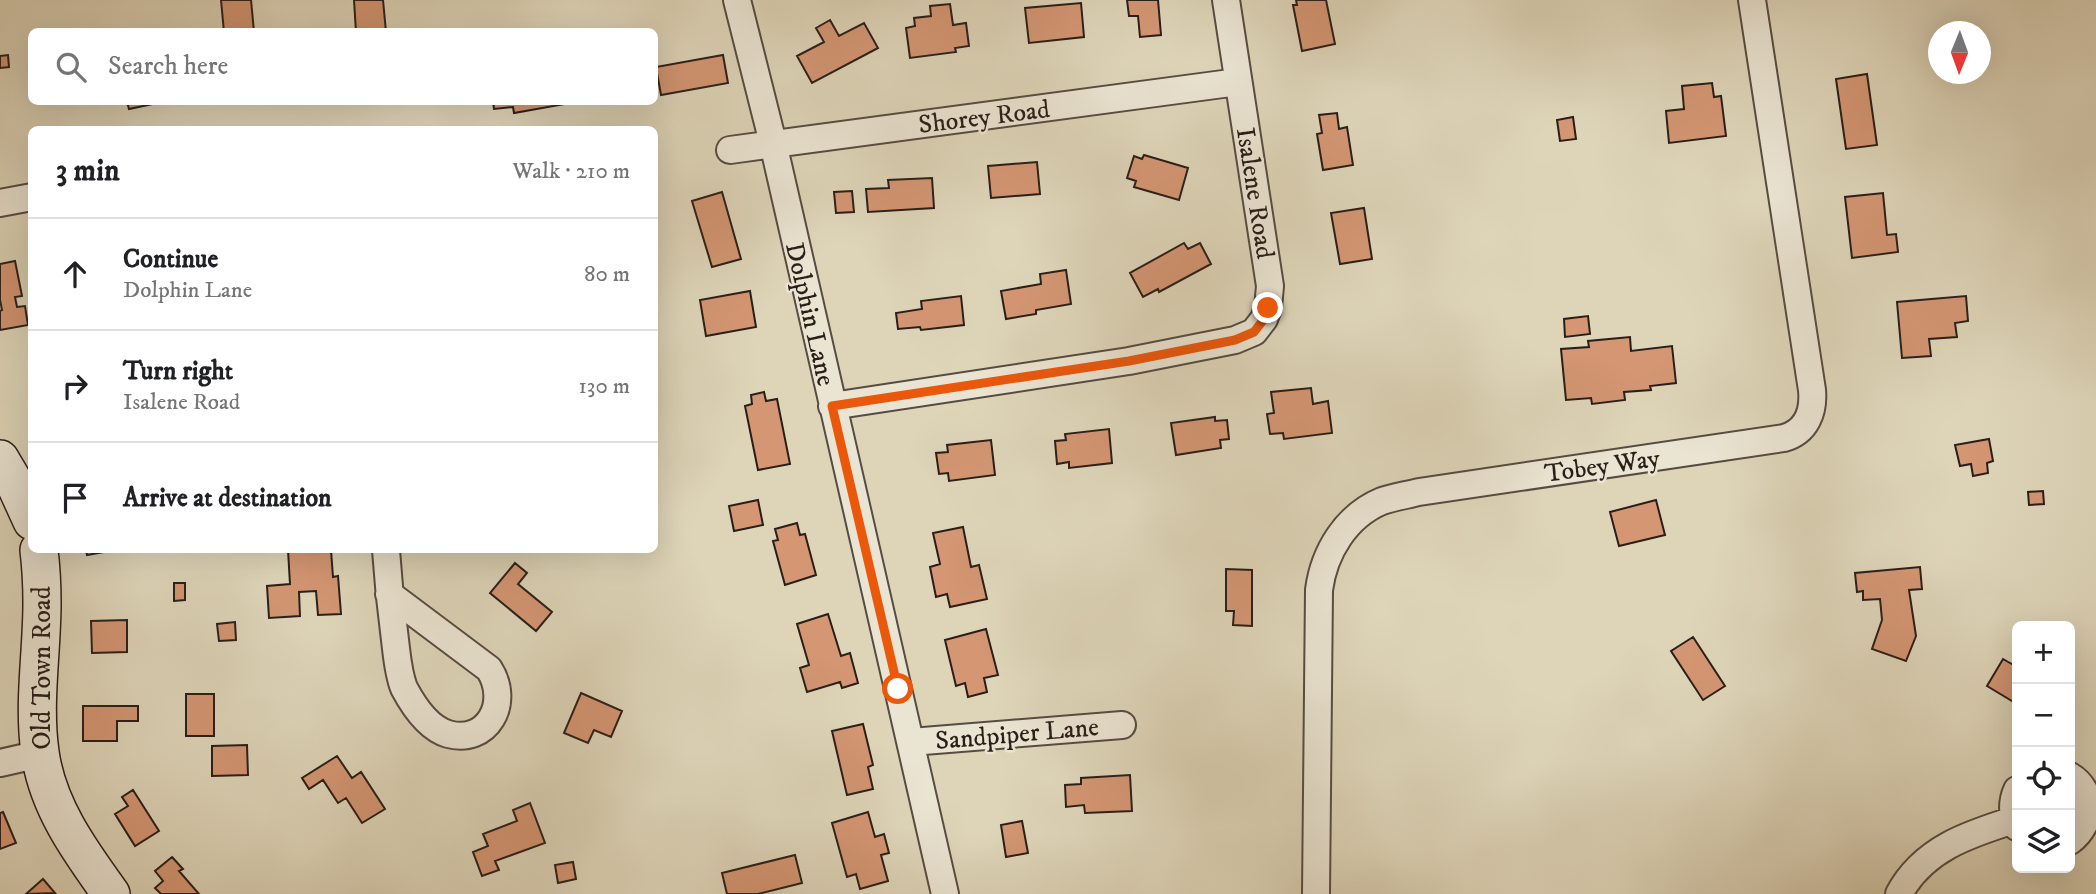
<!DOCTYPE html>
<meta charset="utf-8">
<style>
body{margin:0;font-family:"IM FELL DW Pica",serif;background:#f6f6f6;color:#202124}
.controls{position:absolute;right:21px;bottom:21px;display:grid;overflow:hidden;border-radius:10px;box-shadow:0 7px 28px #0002}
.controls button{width:63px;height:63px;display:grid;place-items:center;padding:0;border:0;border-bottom:2px solid #e0e0e0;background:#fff;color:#202124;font:35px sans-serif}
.compass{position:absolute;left:1928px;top:21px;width:63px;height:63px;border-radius:50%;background:#fff;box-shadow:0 7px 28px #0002;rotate:181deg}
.stop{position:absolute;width:21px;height:21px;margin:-16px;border:5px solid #ea580c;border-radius:50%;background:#fff}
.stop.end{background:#ea580c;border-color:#fff;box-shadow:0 2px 7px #0008}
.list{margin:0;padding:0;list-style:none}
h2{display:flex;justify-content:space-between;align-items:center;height:91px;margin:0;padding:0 28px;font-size:30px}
h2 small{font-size:23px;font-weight:400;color:#757577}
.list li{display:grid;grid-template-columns:46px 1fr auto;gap:21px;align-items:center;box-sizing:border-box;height:112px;padding:0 28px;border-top:2px solid #e0e0e0}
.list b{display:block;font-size:26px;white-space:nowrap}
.list p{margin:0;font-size:23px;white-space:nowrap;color:#757577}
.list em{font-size:23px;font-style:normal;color:#757577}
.icon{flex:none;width:38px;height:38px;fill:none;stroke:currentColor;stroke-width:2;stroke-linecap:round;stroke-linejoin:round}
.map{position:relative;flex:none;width:2096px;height:894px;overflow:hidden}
.search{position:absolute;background:#fff;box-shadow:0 7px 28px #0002;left:28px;top:28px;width:630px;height:77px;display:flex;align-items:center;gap:18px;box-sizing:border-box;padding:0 24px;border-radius:10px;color:#757577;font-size:26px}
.panel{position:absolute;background:#fff;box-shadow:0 7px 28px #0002;left:28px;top:126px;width:630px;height:427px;border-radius:10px}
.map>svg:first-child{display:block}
.building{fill:#d49673;stroke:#2a1e19;stroke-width:2}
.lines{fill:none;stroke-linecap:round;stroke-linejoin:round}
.street-casing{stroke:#574c41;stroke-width:30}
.secondary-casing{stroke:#2a1e19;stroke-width:40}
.street{stroke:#eae4d2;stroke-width:26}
.secondary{stroke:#eae4d2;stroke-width:37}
.route{stroke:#ea580c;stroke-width:9}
.labels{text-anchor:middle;stroke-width:5;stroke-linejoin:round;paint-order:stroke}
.street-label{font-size:26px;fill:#2a1e19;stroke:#eae4d2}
</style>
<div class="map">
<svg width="2096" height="894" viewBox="0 0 2096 894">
<rect width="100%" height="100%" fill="#ded5b9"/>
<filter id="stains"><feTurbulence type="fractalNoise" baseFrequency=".00286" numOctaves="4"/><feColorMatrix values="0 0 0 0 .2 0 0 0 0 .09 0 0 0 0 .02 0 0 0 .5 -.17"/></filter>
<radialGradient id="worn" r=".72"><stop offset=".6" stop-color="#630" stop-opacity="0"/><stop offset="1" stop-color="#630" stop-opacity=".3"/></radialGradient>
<path class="building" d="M221 0H251L254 32H224Z
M354 0H383L386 32H356Z
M1127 0H1158L1161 35 1140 37 1138 16H1129Z
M1296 0H1326L1335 44 1302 51 1293 5H1297Z
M1081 3 1084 37 1029 43 1025 8Z
M950 4 953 25 966 23 969 46 955 48 956 52 910 58 906 28 915 26 914 18 931 16 930 6Z
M830 20 839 36 864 23 878 48 812 83 797 56 824 42 816 28Z
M8 55 9 67 0 68V56Z
M723 55 728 83 661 95 656 67Z
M1867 74 1877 145 1846 149 1836 79Z
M1712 83 1714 97 1721 96 1726 136 1669 143 1666 111 1684 109 1682 86Z
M127 102H162L129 109Z
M493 102H565V104L514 113 513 107 494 109Z
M1337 113 1339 129 1347 127 1353 165 1323 170 1317 134 1322 133 1319 115Z
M1573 117 1576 139 1560 141 1557 120Z
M1144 155 1188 168 1179 200 1134 187 1136 181 1127 178 1134 156 1142 159Z
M1037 162 1040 194 991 198 988 166Z
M932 178 934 208 868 212 866 189 889 188 888 180Z
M852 191 854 212 836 213 834 192Z
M722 192 741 259 712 267 692 201Z
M1883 193 1887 235 1896 234 1898 252 1852 258 1845 197Z
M1364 208 1372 259 1340 264 1331 213Z
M1184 243 1188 249 1200 243 1211 264 1159 292 1158 289 1143 297 1130 273Z
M15 261 22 296 15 297 17 307 25 306 28 325 0 330V311L2 310 0 300V264Z
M1066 270 1071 304 1036 310V314L1006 319 1001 291 1041 284 1040 274Z
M750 291 756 327 706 336 700 300Z
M961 296 964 325 921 330 920 327 898 329 896 313 922 309 921 301Z
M1966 296 1968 321 1955 323 1957 337 1929 339 1931 356 1902 358 1897 302Z
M1588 316 1590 334 1565 337 1564 319Z
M1630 337 1631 351 1672 346 1676 383 1650 386 1651 390 1624 392 1625 400 1592 404 1591 398 1566 400 1561 349 1589 347 1588 341Z
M1311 388 1313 404 1328 401 1332 433 1284 439 1283 433 1270 434 1267 414 1274 413 1271 392Z
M764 392 766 401 777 399 790 464 758 470 745 406 752 404 751 395Z
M1215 417V421L1227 420 1229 439 1220 440 1221 448 1176 455 1171 423Z
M1109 429 1112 463 1069 468V462L1057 464 1055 441 1066 440 1065 434Z
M1989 439 1993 461 1987 463 1988 473 1973 476 1971 464 1960 466 1955 445Z
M991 440 995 475 949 481 948 473 939 474 936 453 948 452 947 445Z
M2043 491 2044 504 2029 505 2028 492Z
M758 500 763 525 734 531 729 506Z
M1656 500 1665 535 1619 546 1610 512Z
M797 523 800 535 805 534 816 575 785 585 773 541 778 540 775 529Z
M963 527 971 567 979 565 987 599 950 607 947 594 936 597 930 567 940 564 933 533Z
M86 550H115L87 555Z
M288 550H331L333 577 338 576 341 614 318 615 316 591 299 592 300 616 269 618 267 586 290 584Z
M515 563 527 573 518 584 552 612 536 631 490 593Z
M1920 567 1922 589 1909 590 1916 636 1906 661 1872 649 1882 620 1880 599 1863 600V591L1857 592 1855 573Z
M1226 569 1252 570V626L1233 625 1234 611H1226Z
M174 583H185V600L174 601Z
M828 614 841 656 850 653 858 683 842 688 840 682 807 692 800 668 809 665 797 624Z
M127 620V652L92 653 91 621Z
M235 622 236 640 219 641 217 624Z
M986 629 998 675 984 678 987 692 968 697 965 683 956 686 945 640Z
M1693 637 1725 686 1703 700 1671 651Z
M2003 659 2017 667V704L1987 686Z
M581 693 622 711 611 737 594 730 588 743 564 733Z
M186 694H214V736H186Z
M83 706H138V721H117V741H83Z
M863 724 873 765 868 767 873 789 847 795 832 731Z
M247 745 248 775 212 776V746Z
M337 756 352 778 361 772 385 809 362 823 346 798 338 803 323 780 309 789 302 778Z
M1130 775 1132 811 1085 813 1084 805 1066 807 1065 785 1081 784V778Z
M133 790 159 831 135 846 115 814 128 806 122 797Z
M530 803 545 843 495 861 499 870 482 876 473 852 488 846 483 834 517 821 513 810Z
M3 812 16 843 0 849V813Z
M868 812 875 837 884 834 889 853 881 855 888 881 860 889 856 874 847 877 832 823Z
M1022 821 1028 853 1006 857 1001 825Z
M795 855 802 883 758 894H727L722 873Z
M172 857 183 869 179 871 199 894H161L155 888 163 881 155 871Z
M573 862 576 879 558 883 555 865Z
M43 879 55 893 26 894Z"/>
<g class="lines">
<g class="street-casing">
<path id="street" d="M737 0 773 143 945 894
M730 150 1238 82
M0 203 32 197
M832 406 1129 361 1235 340 1254 332 1264 319 1268 308 1270 286 1226 0
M386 550C388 580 391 610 395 640 397 656 398 673 404 688 413 705 428 728 448 734 487 745 511 703 489 669L389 594
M911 742 1122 725
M0 763 40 754
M2070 776C2095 791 2093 824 2070 841
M2017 790C2011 803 2012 814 2017 827
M1316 894 1319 590C1324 552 1346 516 1382 501 1394 497 1407 495 1419 492L1784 438C1806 432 1814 412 1812 390L1752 0
M1899 894C1923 849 1969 834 2014 820"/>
</g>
<g class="secondary-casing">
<path id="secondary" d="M0 459 16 486 32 521
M39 550C41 567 42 585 42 603 42 652 33 703 40 752 47 806 80 851 111 894"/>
</g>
<use href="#street" class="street"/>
<use href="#secondary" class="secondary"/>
</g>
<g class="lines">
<path class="route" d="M898 689 832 406 1129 361 1235 340 1254 332 1264 319 1268 308"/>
</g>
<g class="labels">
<g class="street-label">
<text transform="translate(984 116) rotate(-7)" y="9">Shorey Road</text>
<text transform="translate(1256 193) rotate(81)" y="9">Isalene Road</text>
<text transform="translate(811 314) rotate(77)" y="9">Dolphin Lane</text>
<text transform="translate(1602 465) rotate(-8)" y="9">Tobey Way</text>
<text transform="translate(41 668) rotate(-90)" y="9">Old Town Road</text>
<text transform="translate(1017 733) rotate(-5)" y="9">Sandpiper Lane</text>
</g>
</g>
<rect width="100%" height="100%" filter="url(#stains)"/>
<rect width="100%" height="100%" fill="url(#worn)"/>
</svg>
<div class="controls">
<button>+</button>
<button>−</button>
<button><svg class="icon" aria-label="locate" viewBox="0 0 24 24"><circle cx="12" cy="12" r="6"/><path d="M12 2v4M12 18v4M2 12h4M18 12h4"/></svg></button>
<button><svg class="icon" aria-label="layers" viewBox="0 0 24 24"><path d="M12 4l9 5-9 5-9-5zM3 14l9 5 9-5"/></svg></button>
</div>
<svg class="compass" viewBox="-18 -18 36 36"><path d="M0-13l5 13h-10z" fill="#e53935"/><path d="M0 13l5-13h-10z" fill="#757577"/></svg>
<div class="stop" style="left:898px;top:689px"></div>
<div class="stop end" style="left:1268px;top:308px"></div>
<div class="search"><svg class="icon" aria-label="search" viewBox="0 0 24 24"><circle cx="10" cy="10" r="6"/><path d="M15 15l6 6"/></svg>Search here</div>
<section class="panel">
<h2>3 min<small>Walk · 210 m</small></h2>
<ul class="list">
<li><svg class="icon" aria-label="ahead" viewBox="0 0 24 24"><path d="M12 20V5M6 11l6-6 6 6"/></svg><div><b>Continue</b><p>Dolphin Lane</p></div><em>80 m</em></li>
<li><svg class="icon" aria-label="right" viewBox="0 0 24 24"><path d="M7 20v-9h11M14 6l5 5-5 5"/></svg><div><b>Turn right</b><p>Isalene Road</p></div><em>130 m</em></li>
<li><svg class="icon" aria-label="arrive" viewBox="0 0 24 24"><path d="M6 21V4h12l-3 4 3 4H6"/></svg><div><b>Arrive at destination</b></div></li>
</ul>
</section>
</div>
